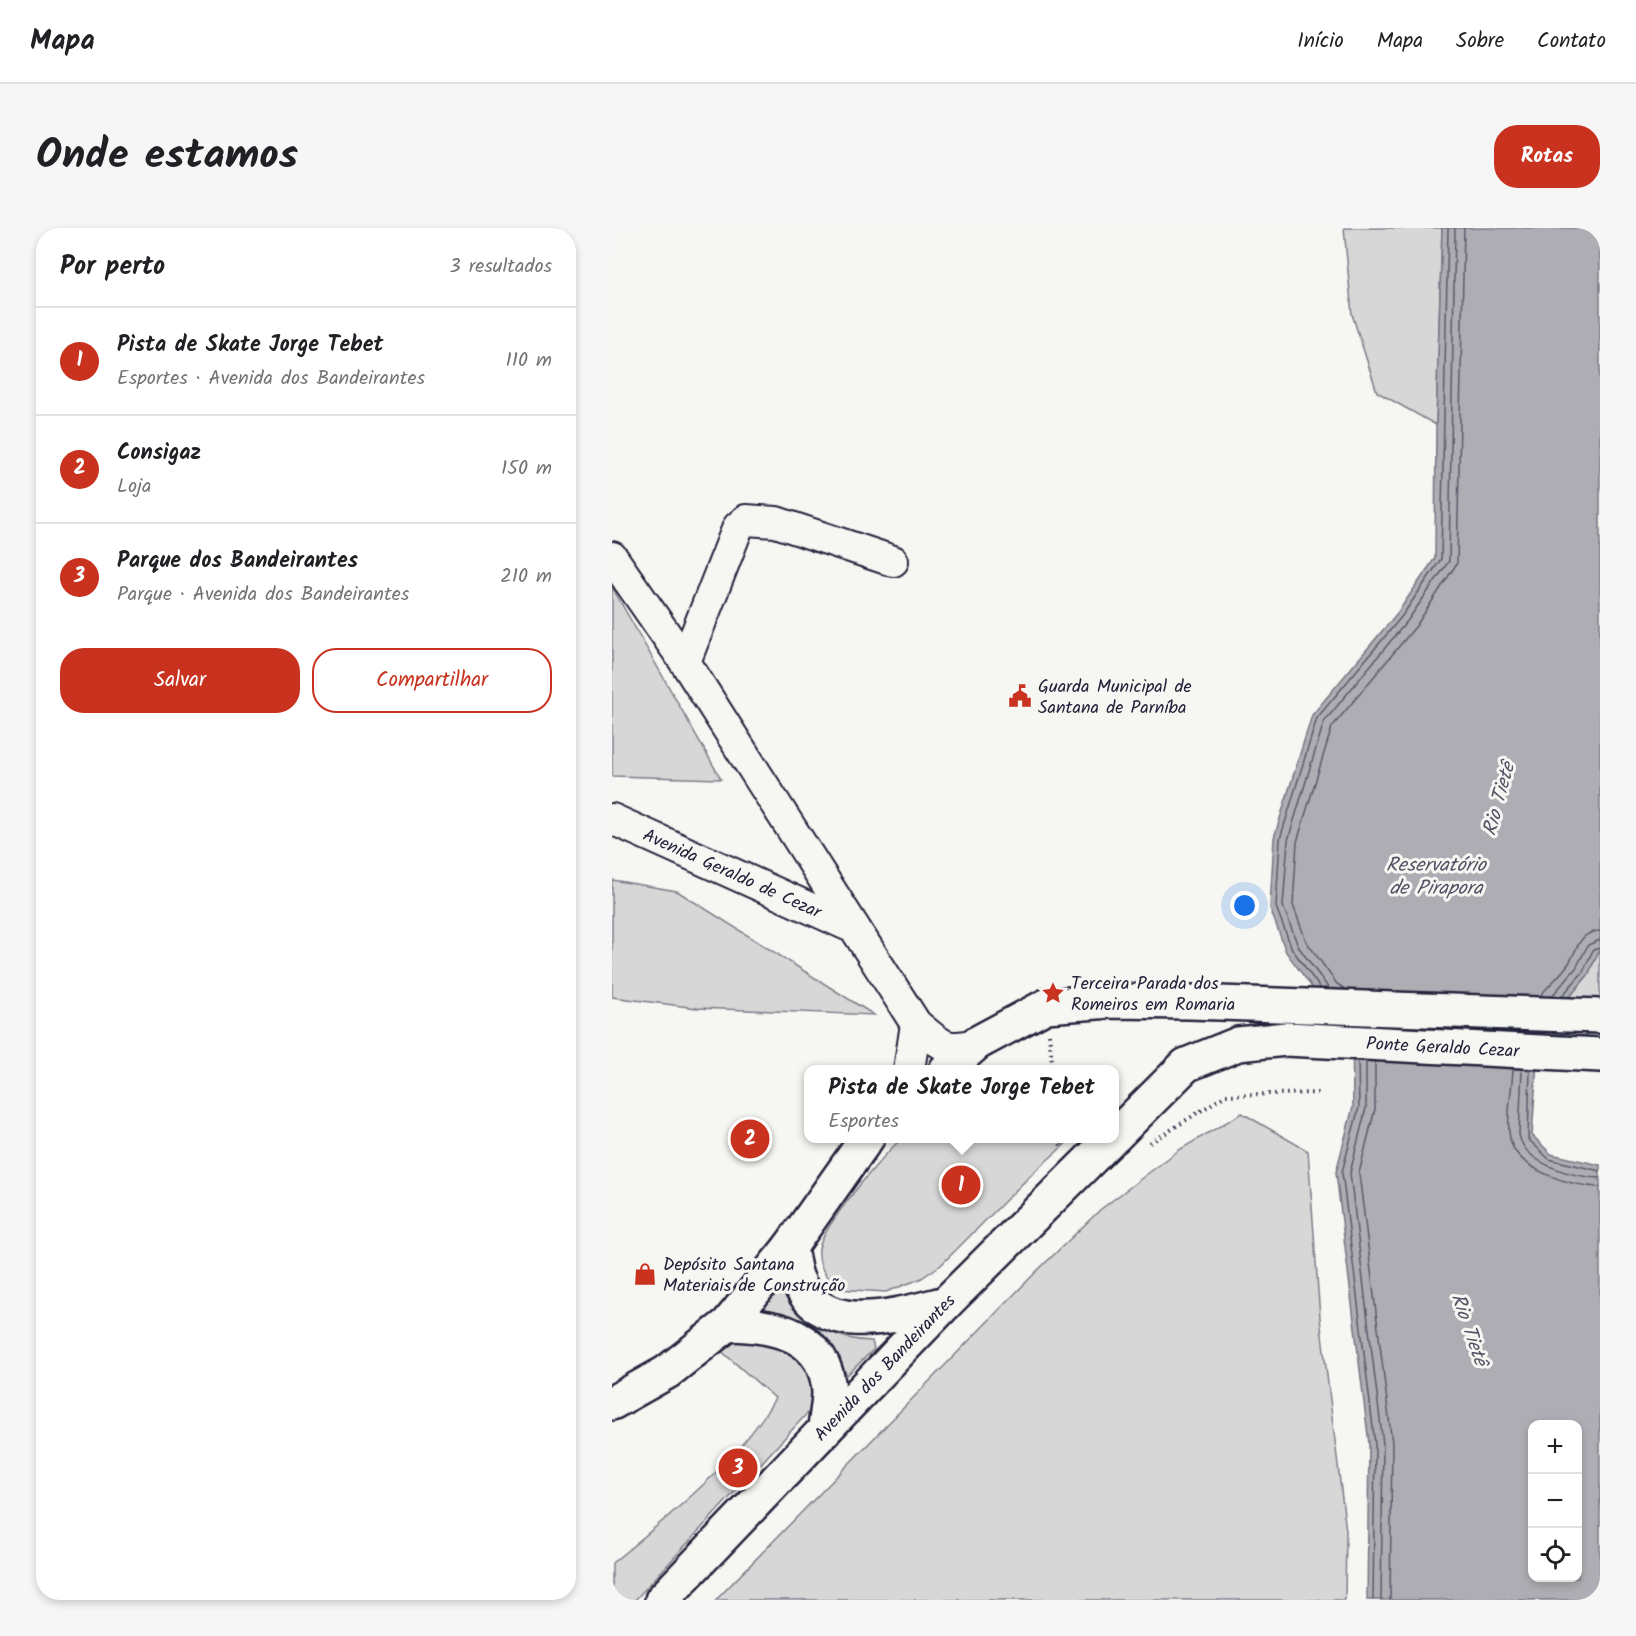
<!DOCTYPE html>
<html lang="pt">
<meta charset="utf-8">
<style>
body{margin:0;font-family:Kalam,sans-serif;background:#f6f6f6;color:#202124}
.controls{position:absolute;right:18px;bottom:18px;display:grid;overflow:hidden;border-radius:12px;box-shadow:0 3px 9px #0003}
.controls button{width:54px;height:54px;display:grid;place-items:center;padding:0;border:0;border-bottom:2px solid #e0e0e0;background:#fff;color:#202124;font:30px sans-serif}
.you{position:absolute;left:633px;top:678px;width:21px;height:21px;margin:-15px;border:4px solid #fff;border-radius:50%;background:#1a73e8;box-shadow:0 0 0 9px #1a73e833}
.badge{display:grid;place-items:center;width:39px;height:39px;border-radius:50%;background:#c8321e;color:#fff;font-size:20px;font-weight:700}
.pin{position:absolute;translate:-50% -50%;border:3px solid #fff;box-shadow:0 2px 6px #0006}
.popup{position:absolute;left:192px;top:837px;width:315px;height:78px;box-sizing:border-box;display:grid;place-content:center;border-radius:12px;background:#fff;filter:drop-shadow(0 2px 4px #0005);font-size:20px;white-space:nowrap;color:#757577}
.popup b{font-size:22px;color:#202124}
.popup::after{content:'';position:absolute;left:50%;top:100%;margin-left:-12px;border:12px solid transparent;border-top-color:#fff}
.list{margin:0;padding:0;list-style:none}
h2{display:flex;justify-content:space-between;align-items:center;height:78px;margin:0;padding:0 24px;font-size:26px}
h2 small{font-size:20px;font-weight:400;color:#757577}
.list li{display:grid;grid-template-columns:39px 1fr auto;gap:18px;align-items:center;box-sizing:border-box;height:108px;padding:0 24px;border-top:2px solid #e0e0e0}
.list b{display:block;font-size:22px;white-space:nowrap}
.list p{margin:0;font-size:20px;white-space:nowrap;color:#757577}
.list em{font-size:20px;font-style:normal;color:#757577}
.actions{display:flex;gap:12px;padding:18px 24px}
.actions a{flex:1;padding:14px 0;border:2px solid #c8321e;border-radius:24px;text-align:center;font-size:21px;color:#c8321e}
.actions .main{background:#c8321e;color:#fff}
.icon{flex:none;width:33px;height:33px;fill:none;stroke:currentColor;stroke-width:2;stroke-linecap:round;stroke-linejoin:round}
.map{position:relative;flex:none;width:988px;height:1372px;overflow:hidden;border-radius:24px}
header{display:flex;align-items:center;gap:36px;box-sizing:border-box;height:84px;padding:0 30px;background:#fff;border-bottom:2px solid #e0e0e0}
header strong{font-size:28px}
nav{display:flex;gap:33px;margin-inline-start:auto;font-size:21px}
.intro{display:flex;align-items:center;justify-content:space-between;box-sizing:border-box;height:144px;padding:0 36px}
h1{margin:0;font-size:42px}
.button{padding:15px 27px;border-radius:24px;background:#c8321e;color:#fff;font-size:21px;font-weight:700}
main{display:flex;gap:36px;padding:0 36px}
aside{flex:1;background:#fff;border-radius:24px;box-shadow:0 3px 9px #0003}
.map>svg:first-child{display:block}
.green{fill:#d7d7d7;stroke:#7c7c89;stroke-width:1.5}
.water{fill:#adadb3;stroke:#757583;stroke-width:1.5;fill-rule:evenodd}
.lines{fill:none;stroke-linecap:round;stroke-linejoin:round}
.shore{stroke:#5a5a6b;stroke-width:1.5}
.minor-casing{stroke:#22223b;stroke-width:34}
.major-casing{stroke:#22223b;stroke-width:38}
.path{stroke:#22223b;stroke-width:4;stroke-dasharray:1.5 4.5;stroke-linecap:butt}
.minor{stroke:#f6f6f2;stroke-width:30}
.major{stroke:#f6f6f2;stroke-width:33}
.labels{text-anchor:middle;stroke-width:6;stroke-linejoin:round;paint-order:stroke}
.poi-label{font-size:18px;fill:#22223b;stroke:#f6f6f2;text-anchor:start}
.street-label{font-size:18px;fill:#22223b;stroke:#f6f6f2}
.water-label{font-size:20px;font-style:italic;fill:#535365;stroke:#f6f6f2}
</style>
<header>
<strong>Mapa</strong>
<nav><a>Início</a><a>Mapa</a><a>Sobre</a><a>Contato</a></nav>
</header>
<div class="intro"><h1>Onde estamos</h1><a class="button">Rotas</a></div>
<main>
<aside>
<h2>Por perto<small>3 resultados</small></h2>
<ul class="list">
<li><span class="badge">1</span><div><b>Pista de Skate Jorge Tebet</b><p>Esportes · Avenida dos Bandeirantes</p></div><em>110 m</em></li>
<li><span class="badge">2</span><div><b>Consigaz</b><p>Loja</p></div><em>150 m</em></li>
<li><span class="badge">3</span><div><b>Parque dos Bandeirantes</b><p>Parque · Avenida dos Bandeirantes</p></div><em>210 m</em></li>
</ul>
<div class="actions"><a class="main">Salvar</a><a>Compartilhar</a></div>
</aside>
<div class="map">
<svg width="988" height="1372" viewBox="0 0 988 1372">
<rect width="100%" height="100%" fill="#f6f6f2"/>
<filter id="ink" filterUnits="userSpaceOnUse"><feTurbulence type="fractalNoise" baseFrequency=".0167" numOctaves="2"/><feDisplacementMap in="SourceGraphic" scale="12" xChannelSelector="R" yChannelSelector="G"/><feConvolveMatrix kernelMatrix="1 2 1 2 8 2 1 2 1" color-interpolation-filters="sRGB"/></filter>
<g filter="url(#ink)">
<path class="green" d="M732 0H830L824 197 765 164 740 86Z
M0 359 109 551 0 548Z
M0 652 65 663 262 787 85 780 0 769Z
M988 720V819L924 837 927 805 976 747Z
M630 885 696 923 708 1090 734 1303 733 1372H104L424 1044 489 981 567 922Z
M289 911V910L459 911 422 944 329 1037 308 1051 274 1064 225 1061C215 1051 205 1037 207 1021 210 998 271 928 289 911Z
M170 1060C186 1092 225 1113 260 1113L262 1121 235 1147 217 1117 189 1092 151 1083 156 1070Z
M131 1112C157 1112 191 1121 201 1150 204 1157 202 1170 202 1178L23 1372H0V1335C54 1291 130 1230 163 1170L107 1121 117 1114Z"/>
<path class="water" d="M830 0H988V720L976 747 927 805 920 907 939 926 988 937V1372H755L757 1216 724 944 741 879 740 792 710 773 674 724 658 680 662 610 700 487 786 384 823 330 824 197ZM921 1196H966V1350H921Z"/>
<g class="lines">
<path class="shore" d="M708 760 680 721 664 679 668 611 705 490 790 388 829 331 836 0
M717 761 686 718 671 678 676 612 712 494 796 392 837 333 843 0
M733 761 725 756 694 713 681 677 685 614 720 499 804 398 845 335 852 0
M928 768C937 757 949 747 957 735 966 720 967 704 988 703
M940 768 964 740 976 717 988 712
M949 769 971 744 981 722 988 720
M746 833 747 879 730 944 763 1216 761 1372
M754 833V880L738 945 771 1216 769 1372
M763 834V881L747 945 780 1215 778 1372
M901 841C900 862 894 890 898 911 905 943 960 958 988 959
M910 841 907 906C911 936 962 949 988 950
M918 841 916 911 937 931 988 943"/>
<g class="minor-casing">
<g id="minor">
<path d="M0 329 73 434 304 796C328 816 334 825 365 815"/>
<path d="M73 434 126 299 134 292 164 294 281 333"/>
<path id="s1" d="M0 591 242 700"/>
<path d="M297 842 304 796"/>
</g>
</g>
<g class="major-casing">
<g id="major">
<path d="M334 842 365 815 434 778 498 773 577 774 988 788"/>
<path id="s2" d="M502 909 574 837 626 816 674 811 988 827"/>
<path d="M178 1019C180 1029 181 1041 185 1051 210 1112 286 1087 334 1075"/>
<path d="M116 1096C162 1097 214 1106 217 1164 217 1176 214 1189 213 1201"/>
<path d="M0 1175 55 1144 116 1096 178 1019 255 910"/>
<path id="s3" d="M50 1372 334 1075 500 910"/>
</g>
</g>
<path class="path" d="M437 806 441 842
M448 910 449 920
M538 915 614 867 706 865"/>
<use href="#minor" class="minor"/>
<use href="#major" class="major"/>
</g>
</g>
<defs>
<g id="civic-bare" transform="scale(1.8)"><path d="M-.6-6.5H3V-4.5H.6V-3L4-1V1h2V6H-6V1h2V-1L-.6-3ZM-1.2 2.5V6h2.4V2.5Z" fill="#c8321e" stroke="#f6f6f2" stroke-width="2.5" paint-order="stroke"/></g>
<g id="sight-bare" transform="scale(1.8)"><path d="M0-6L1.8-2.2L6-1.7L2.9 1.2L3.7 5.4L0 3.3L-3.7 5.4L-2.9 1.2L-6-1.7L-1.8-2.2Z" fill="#c8321e" stroke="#f6f6f2" stroke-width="2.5" paint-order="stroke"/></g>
<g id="shop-bare" transform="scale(1.8)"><path d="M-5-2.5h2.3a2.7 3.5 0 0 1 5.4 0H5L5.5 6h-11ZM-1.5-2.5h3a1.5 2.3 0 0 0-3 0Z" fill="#c8321e" stroke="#f6f6f2" stroke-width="2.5" paint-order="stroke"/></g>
</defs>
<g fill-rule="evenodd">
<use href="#civic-bare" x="408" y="468"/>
<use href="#sight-bare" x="441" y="765"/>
<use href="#shop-bare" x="33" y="1046"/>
</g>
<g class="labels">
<g class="poi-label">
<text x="426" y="464">Guarda Municipal de<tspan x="426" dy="21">Santana de Parníba</tspan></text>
<text x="459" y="761">Terceira Parada dos<tspan x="459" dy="21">Romeiros em Romaria</tspan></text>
<text x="51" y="1042">Depósito Santana<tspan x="51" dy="21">Materiais de Construção</tspan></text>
</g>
<g class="street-label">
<text dy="6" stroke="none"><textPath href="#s1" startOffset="132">Avenida Geraldo de Cezar</textPath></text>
<text dy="6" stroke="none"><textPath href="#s2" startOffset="363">Ponte Geraldo Cezar</textPath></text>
<text dy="6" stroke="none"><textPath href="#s3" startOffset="322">Avenida dos Bandeirantes</textPath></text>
</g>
<g class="water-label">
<text transform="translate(886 571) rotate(-75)" y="7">Rio Tietê</text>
<text x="824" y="643">Reservatório<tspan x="824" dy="23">de Pirapora</tspan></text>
<text transform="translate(858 1101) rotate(71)" y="7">Rio Tietê</text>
</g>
</g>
</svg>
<div class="controls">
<button>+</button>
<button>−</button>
<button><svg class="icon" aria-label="locate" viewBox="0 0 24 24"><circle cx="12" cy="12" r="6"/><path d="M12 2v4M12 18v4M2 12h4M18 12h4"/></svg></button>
</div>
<div class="you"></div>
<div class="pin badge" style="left:349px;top:957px">1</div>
<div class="popup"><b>Pista de Skate Jorge Tebet</b>Esportes</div>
<div class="pin badge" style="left:138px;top:911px">2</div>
<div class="pin badge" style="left:126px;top:1240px">3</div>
</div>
</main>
